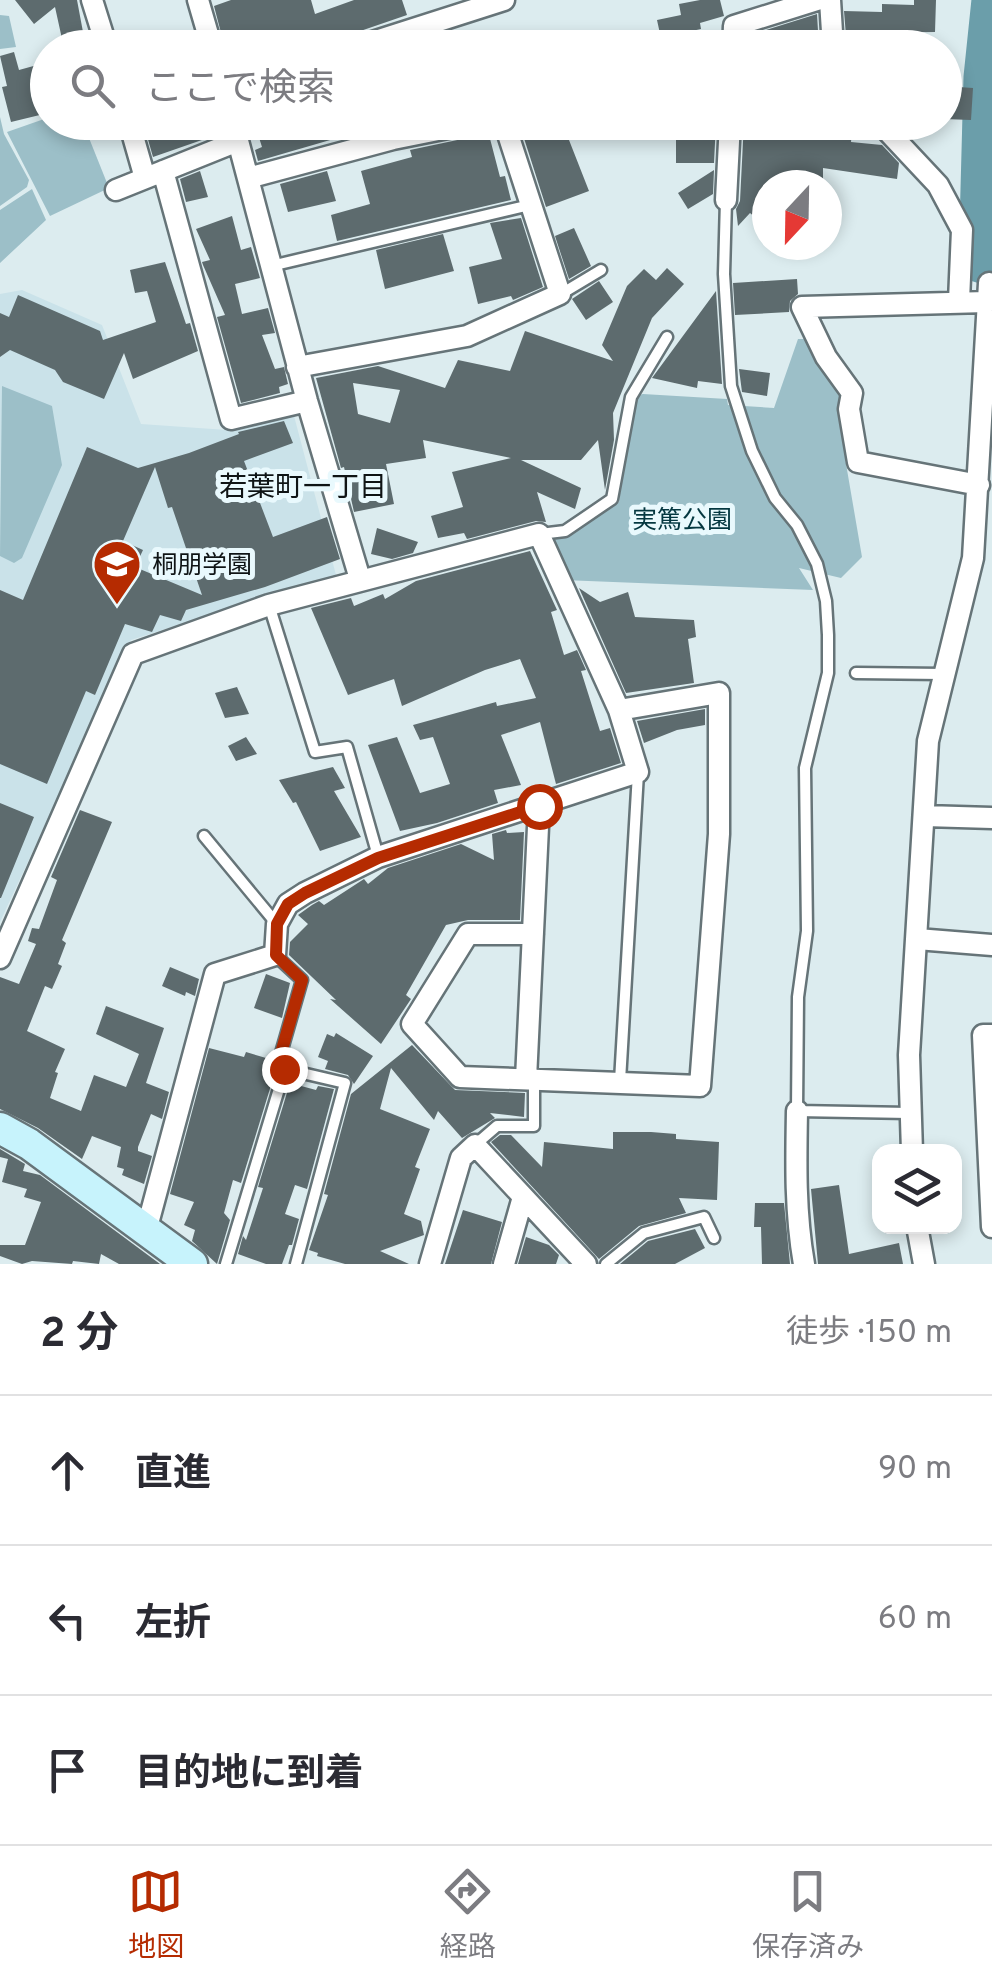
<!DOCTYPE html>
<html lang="ja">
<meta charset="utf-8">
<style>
body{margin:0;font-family:Overpass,"Noto Sans JP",sans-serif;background:#f2f2f3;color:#2b2b33}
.controls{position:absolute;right:30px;bottom:30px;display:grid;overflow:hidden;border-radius:20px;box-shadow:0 5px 15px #0003}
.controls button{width:90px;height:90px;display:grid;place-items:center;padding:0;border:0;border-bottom:2px solid #e1e1e2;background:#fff;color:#2b2b33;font:50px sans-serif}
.compass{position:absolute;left:752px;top:170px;width:90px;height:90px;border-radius:50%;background:#fff;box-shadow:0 5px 15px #0003;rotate:202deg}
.stop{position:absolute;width:30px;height:30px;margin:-22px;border:8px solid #b52b01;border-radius:50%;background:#fff}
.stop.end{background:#b52b01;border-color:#fff;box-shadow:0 2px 10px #0008}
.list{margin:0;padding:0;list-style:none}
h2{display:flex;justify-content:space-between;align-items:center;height:130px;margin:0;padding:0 40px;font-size:42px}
h2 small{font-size:32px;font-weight:400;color:#7c7c81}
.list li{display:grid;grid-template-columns:65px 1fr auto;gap:30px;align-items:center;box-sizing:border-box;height:150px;padding:0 40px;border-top:2px solid #e1e1e2}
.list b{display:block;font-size:38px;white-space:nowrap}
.list em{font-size:32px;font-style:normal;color:#7c7c81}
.icon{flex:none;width:55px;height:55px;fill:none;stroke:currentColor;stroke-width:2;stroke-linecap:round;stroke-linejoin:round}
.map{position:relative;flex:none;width:992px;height:1264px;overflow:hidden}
.search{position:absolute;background:#fff;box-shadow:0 5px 15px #0003;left:30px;right:30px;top:30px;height:110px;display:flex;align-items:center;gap:25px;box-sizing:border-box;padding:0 35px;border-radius:55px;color:#7c7c81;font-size:38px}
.sheet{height:580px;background:#fff}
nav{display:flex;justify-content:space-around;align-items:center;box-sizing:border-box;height:140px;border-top:2px solid #e1e1e2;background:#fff;font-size:28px;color:#7c7c81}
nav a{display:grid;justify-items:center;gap:5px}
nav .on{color:#b52b01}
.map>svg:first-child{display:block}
.built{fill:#cae2e9}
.green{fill:#9cbfc8}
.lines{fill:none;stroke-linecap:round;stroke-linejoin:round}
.river{stroke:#6b9eaa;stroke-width:35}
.building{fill:#5d6b6e;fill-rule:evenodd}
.lane-casing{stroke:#667478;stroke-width:15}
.street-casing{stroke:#667478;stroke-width:25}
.secondary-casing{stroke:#667478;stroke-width:35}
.lane{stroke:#fff;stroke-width:10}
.street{stroke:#fff;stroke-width:20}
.secondary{stroke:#c7f3fc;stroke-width:30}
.route{stroke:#b52b01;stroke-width:12}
.labels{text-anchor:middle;stroke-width:10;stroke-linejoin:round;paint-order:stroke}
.park-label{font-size:25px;fill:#043740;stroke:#e9f9fd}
.poi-label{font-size:25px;fill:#0f1415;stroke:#e9f9fd;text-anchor:start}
.neighbourhood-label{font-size:28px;fill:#0f1415;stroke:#e9f9fd}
</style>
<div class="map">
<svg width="992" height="1264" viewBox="0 0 992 1264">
<rect width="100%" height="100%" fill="#dcecef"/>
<path class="built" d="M22 290 102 325 141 424 227 430 293 412 336 575 131 640 0 922V294Z"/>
<path class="green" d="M0 15 9 16 16 47 0 49Z
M0 117 4 134 29 180 27 187 0 206Z
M47 118 48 122 83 123 109 188 50 216 7 132Z
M32 189 46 220 0 263V210Z
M798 339H809L846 394 845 458 862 557 841 578 799 568 813 590 563 580 547 541 619 502 631 397 643 394 727 399 728 405 774 408Z
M2 386 52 406 62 465 22 558 14 563 0 556Z"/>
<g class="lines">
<path class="river" d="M989 0 981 77 976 264 992 269"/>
</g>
<path class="building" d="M15 0H77L86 48H64L55 7 34 24Z
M231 0H311L315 14 354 0H402L407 15 340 38 339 34 305 44 306 48H225L214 6Z
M700 0H720L724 16 700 23 701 29 678 34 679 39 662 43 657 20 681 15 679 4Z
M914 0H936L935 32 861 33V48H847L844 11 882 12V4L914 5Z
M817 14 819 48H747V36Z
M14 52 19 70 48 62V113L11 122 2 87 7 86 0 56Z
M944 86 973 88 971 120 944 119Z
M143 122H220L222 133 153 157Z
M254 122H367L368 129 258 161 255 150 262 147Z
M548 122H574L579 137 569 140 589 191 546 207 522 132Z
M676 122H716L714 163H676Z
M744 122H770V128L832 129V122H853L851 142 882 145 899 163 897 179 823 168V185H765L767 227 750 213 738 226 736 209 740 201Z
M488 131 500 177 505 176 511 200 337 241 331 215 370 204 361 171 412 157 410 150 481 135Z
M714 170 713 194 688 209 678 193Z
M200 171 208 197 186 202 180 179Z
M327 171 336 201 288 212 280 184Z
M232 216 241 250 251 247 260 278 235 284 242 314 268 308 275 333 262 335 275 369 284 367 288 384 279 387 280 393 241 403 217 317 225 315 203 265 202 262 210 260 196 229Z
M521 218 543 287 513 300 511 296 478 304 469 267 502 259 490 223Z
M574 228 591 266 569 279 555 236Z
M443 234 454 271 385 289 376 250Z
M165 262 186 324 190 323 198 351 133 379 124 353 104 399 63 382 55 370 10 350 0 357V313L9 317 18 295 100 331 103 340 156 322 147 291 135 293 130 270Z
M667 268 684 284 652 318 613 413 614 440 605 490 598 440 581 460H521L581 488 575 509 537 492 546 522 536 521 467 539 464 533 438 538 431 516 463 507 452 472 511 458 423 440 426 458 386 464 394 504 354 512 344 467 341 468 316 378 378 366 445 388 458 360 510 371 525 331 613 361 602 345 627 286 644 269 656 280ZM353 383 400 390 390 423 358 414Z
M797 279 798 294 790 301 789 312 735 315 733 283Z
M599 281 613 302 586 320 572 299Z
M716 291 722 384 698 381 697 388 652 378Z
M739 369 770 373 767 396 742 392Z
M284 421 293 443 244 461 273 537 327 517 340 559 265 587 186 610 181 621 160 615 152 632 125 624 95 695 86 691 47 784 0 764V590L23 600 87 447 138 468 189 453 239 434 238 432ZM155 467 168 508 172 507 202 595 135 567 143 550 123 541Z
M377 528 418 542 413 553 392 559 371 554Z
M530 551 557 610 551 612 564 655 577 650 586 670 581 671 600 731 610 728 621 763 556 784 540 722 501 735 521 785 494 790 498 803 437 823 400 831 368 745 397 737 420 793 450 784 433 737 420 740 413 725 496 702 497 706 536 698 520 659 485 670 402 706 394 679 348 695 311 608 351 598 354 606 383 594 385 599 416 581Z
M579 588 600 602 628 592 635 617 694 620 696 637 688 639 694 683 626 693Z
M237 687 249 714 225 718 215 693Z
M705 709V725L677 730 644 743 637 721Z
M246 737 257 754 236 761 228 746Z
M333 767 345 788 334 791 361 837 320 851 296 802 293 803 279 780Z
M0 803 34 817 1 898H0Z
M80 810 112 822 62 940 66 943 58 964 62 966 52 989 45 986 27 1031 65 1049 55 1072 58 1073 50 1098 81 1111 94 1075 126 1087 139 1054 96 1034 106 1006 164 1028 146 1083 169 1092 162 1119 151 1114 138 1147V1151L152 1156 144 1184 122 1175 124 1169 117 1167 121 1147 92 1136 82 1159 38 1128 0 1109V977L19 984 36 944 28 941 32 928 39 929 57 880 51 877Z
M506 830 507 833 524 832 520 920H468L446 925 406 995 411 999 381 1044 330 999 336 1000 289 955 290 942 308 924 298 915 312 905 319 901 324 905 364 879 368 884 388 868 461 844 494 860 492 834Z
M170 967 199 979 195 996 186 992 185 996 162 986Z
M266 974 290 983 282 1018 254 1008Z
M336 1033 373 1056 354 1084 348 1075 325 1069 328 1061 318 1057 327 1034 334 1037Z
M412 1045 455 1090 525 1093 524 1117 490 1113 495 1118 462 1138 438 1111 434 1120 391 1068 380 1109 430 1129 415 1167 420 1169 404 1214 421 1221 424 1235 380 1251 409 1264H345L317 1256 318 1253 309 1250 328 1195 324 1194 351 1094Z
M209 1048 244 1057 246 1052 266 1058 264 1062 276 1069 241 1183 233 1180 224 1213 230 1220 217 1264 192 1241 195 1230 184 1225 194 1202 170 1194Z
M290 1083 316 1090 318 1086 334 1089 307 1189 295 1185 285 1214 299 1219 292 1245H289L282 1264H266L238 1254 243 1236 246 1240 263 1188 258 1187Z
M613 1132H651L676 1134V1139L719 1142 717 1200 679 1198 686 1213 639 1226 599 1259 491 1142 500 1135H511L542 1167 544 1142 613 1149Z
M0 1149 25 1164 23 1171 40 1175 160 1264H119L101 1254 99 1264 73 1261 72 1264 32 1261 22 1264 0 1256V1245H25L41 1202 24 1197 27 1189 2 1182 8 1159 0 1157Z
M839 1185 849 1254 899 1243 903 1264H818L811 1189Z
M755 1203H784L790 1264H762L761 1227H754Z
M463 1210 502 1222 491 1264H445Z
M695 1229 705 1248 675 1264H620L648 1241Z
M526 1237 549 1245 559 1255 556 1264H518Z"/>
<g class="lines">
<g class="lane-casing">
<path id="lane" d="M726 200 724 274 731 386 752 451 775 498 797 525 817 564 826 601 828 635V673L805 768 807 931 798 997 797 1111 909 1113
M271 266 530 205
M561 294 601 270
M540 534 565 531 612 499 631 397 667 337
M269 605 315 752 347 747 378 856
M856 673 943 674
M204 836 276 923
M285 1069 345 1083 296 1264
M620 1081 638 773
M475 1145 497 1126H534V1081
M226 1264 285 1069 281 1053 302 980 275 955
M606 1264 644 1233 704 1217 714 1238"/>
</g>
<g class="street-casing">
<path id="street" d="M92 0 107 48
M198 0 212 48
M830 0 833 48
M354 48 504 0
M733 48 734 26 817 0
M129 122 145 178
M233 122 307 401 360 579
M879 122 938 185 962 230 959 301
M163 171 231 419 307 401
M248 178 393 139 478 122
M116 190 238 141
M726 200 730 122
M297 367 467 336 560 294 504 122
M979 485 858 462 849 409 852 393 826 357 802 307 986 302
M925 816 992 818
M533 934H468L412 1024 460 1077 700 1086 719 834V693L619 710
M917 939 992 945
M0 958 133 654 269 605 539 534 619 710 638 772 378 857 305 893 288 904 277 924 275 955 215 974 146 1231
M992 1035H983L992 1227
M526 1079 539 806
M797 1111C796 1163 795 1213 804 1264
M912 1152 909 1055 928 741 973 558 989 283
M917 1226 924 1264
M430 1264 461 1158 475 1145 586 1264
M504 1264 523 1197"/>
</g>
<g class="secondary-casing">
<path id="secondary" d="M0 1128 29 1144 192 1264"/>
</g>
<use href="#lane" class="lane"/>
<use href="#street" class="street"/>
<use href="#secondary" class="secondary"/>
</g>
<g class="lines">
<path class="route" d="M284 1069 281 1053 302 980 276 955 277 924 288 904 305 893 378 858 539 806"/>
</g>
<defs>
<g id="school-pin" transform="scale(2.5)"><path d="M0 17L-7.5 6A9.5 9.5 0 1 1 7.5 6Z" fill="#b52b01" stroke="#e9f9fd"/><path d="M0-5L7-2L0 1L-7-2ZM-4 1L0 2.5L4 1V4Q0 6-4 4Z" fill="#fff"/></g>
</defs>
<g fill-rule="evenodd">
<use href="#school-pin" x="117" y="564"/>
</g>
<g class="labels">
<g class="park-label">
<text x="682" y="528">実篤公園</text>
</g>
<g class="poi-label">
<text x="152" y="573">桐朋学園</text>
</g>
<g class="neighbourhood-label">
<text x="303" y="496">若葉町一丁目</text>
</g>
</g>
</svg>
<div class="controls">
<button><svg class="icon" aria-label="layers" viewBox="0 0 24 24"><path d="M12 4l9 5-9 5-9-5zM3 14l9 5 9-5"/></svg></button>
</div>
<svg class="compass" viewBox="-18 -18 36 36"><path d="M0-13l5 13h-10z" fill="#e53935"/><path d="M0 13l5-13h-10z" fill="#7c7c81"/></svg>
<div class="stop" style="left:539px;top:806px"></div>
<div class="stop end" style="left:284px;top:1069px"></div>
<div class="search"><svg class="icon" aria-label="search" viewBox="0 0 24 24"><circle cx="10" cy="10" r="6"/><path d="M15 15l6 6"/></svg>ここで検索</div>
</div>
<section class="sheet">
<h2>2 分<small>徒歩 · 150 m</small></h2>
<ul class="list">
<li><svg class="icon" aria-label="ahead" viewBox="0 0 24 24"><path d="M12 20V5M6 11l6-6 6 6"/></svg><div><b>直進</b></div><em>90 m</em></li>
<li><svg class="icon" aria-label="left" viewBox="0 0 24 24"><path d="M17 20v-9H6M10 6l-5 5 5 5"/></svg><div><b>左折</b></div><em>60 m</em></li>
<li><svg class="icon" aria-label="arrive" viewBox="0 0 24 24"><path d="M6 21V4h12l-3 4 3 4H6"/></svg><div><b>目的地に到着</b></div></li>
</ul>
</section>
<nav>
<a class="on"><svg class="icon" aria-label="map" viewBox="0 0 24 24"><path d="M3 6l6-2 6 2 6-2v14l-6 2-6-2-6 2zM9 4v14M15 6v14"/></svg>地図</a>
<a><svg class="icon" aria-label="directions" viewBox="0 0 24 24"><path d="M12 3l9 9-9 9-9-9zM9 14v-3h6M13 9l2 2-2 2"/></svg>経路</a>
<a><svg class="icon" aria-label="saved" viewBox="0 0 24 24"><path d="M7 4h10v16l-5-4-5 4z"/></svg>保存済み</a>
</nav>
